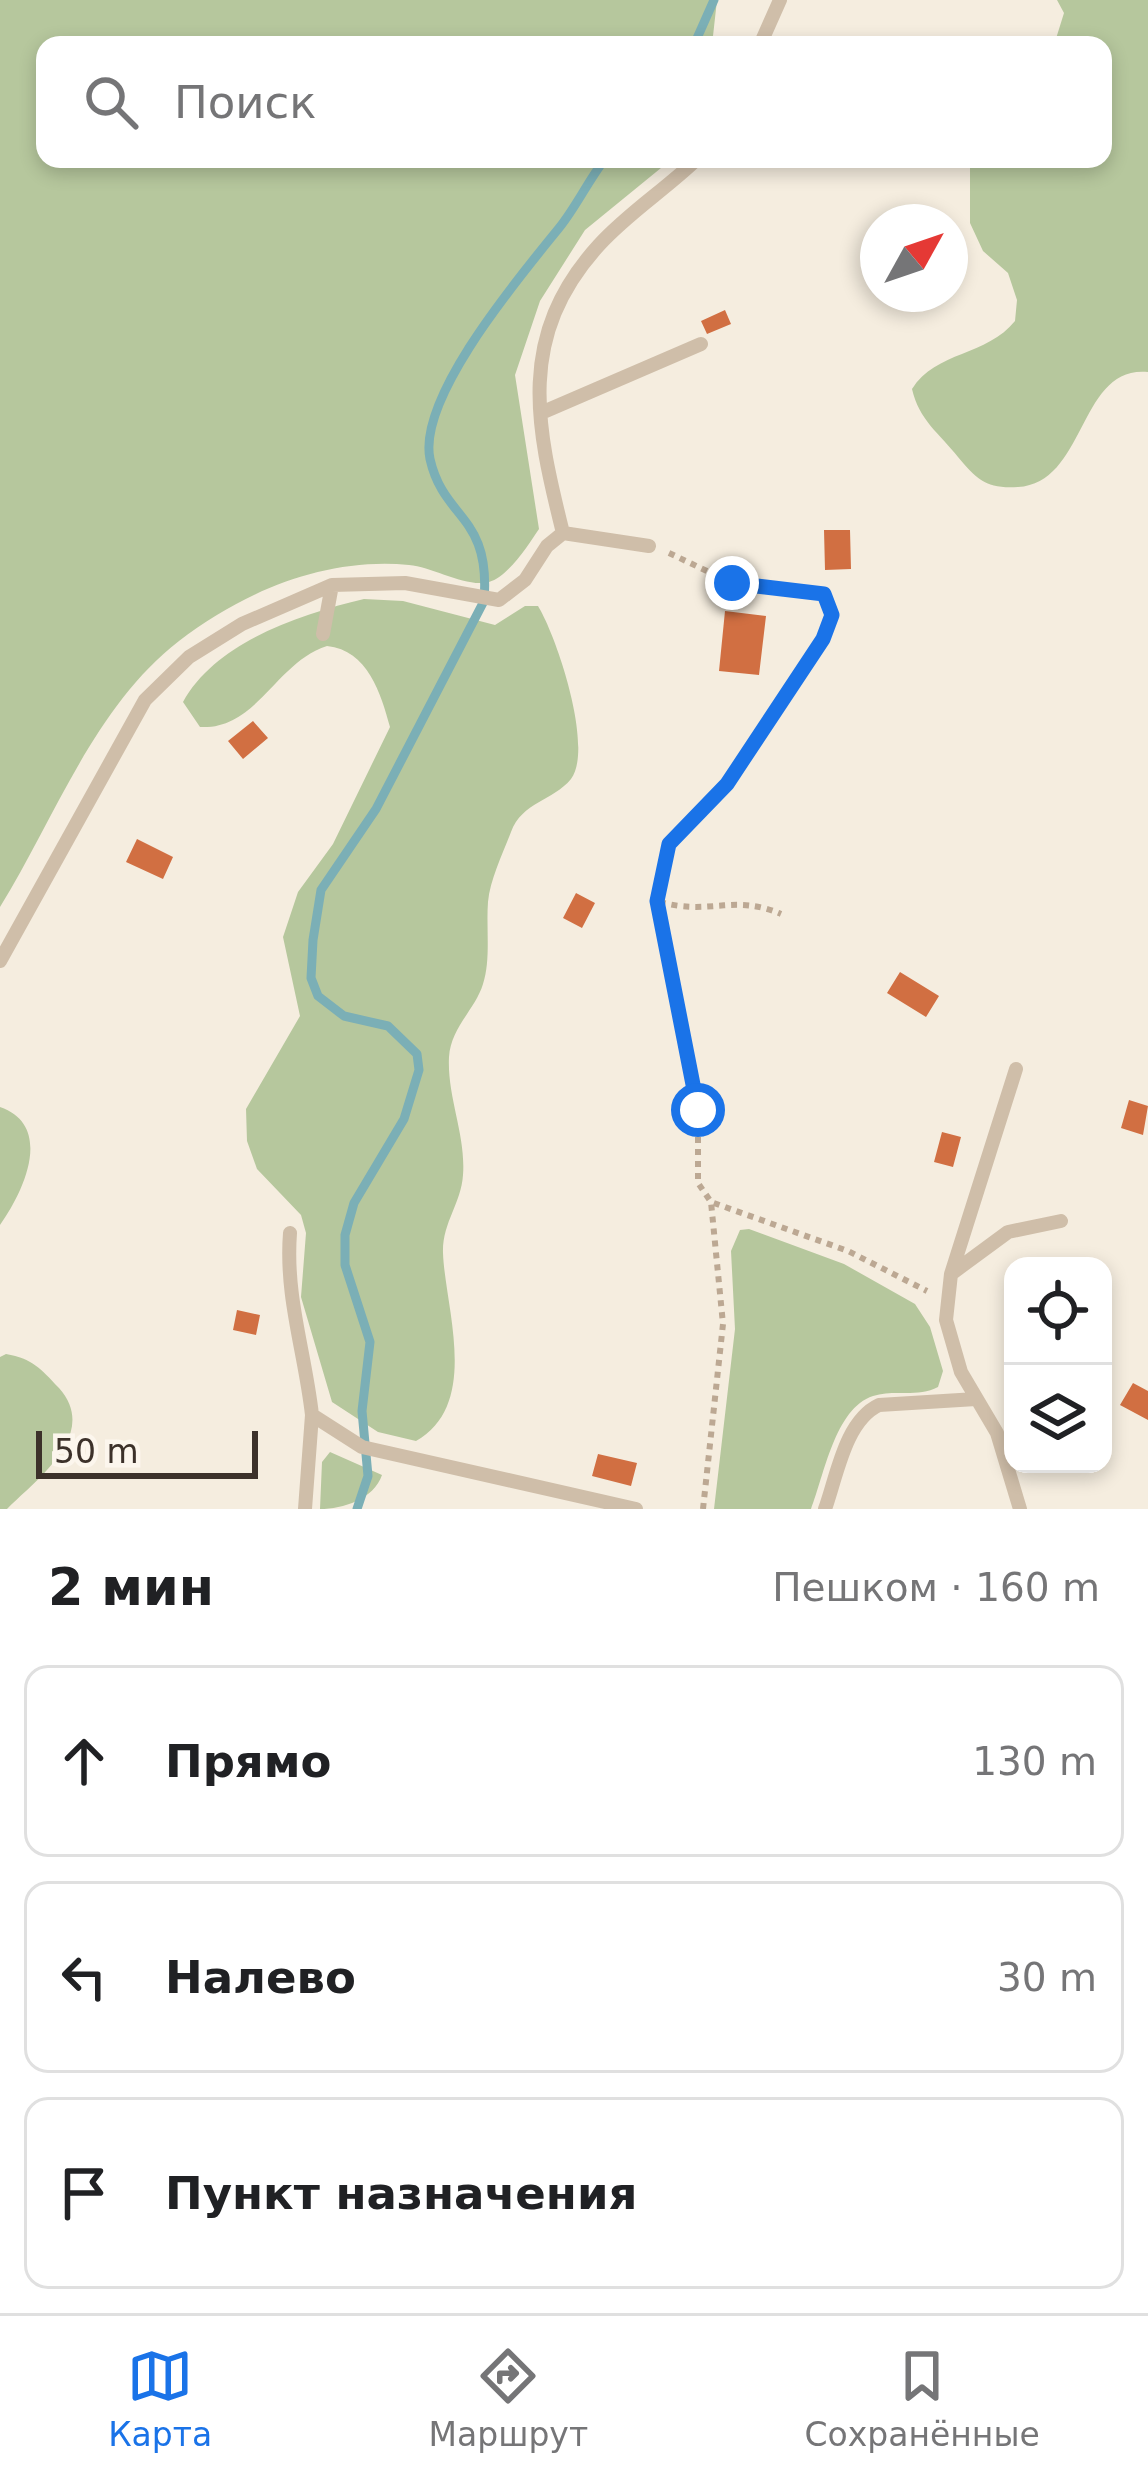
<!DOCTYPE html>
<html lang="ru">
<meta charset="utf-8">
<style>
body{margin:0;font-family:"DejaVu Sans",sans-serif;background:#f2f2f2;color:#202124}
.controls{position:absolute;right:36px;bottom:36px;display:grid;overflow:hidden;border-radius:24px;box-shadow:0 6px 18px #0003}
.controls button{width:108px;height:108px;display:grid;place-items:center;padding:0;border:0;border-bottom:3px solid #e0e0e0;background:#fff;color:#202124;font:60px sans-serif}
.compass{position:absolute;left:860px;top:204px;width:108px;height:108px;border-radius:50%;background:#fff;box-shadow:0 6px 18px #0003;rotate:50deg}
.scale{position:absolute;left:36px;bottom:30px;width:222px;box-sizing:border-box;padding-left:12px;border:6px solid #3c312a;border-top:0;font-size:33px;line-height:42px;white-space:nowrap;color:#3c312a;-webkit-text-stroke:9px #fcf6ed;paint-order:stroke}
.stop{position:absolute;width:36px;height:36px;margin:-27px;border:9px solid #1a73e8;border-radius:50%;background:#fff}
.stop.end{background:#1a73e8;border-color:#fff;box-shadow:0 3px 12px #0008}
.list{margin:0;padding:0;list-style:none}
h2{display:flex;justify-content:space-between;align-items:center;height:156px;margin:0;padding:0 48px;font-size:51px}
h2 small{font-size:39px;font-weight:400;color:#757577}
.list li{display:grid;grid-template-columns:78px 1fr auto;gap:36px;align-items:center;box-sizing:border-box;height:192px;margin:0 24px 24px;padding:0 24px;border:3px solid #e0e0e0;border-radius:24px}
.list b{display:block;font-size:45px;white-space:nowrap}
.list em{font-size:39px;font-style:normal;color:#757577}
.icon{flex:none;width:66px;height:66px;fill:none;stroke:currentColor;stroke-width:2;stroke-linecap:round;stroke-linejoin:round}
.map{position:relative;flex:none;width:1148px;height:1509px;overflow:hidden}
.search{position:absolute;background:#fff;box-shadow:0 6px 18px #0003;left:36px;right:36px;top:36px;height:132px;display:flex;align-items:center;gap:30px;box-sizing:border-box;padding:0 42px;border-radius:24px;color:#757577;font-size:45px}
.sheet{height:804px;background:#fff}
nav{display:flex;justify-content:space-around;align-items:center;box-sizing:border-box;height:168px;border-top:3px solid #e0e0e0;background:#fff;font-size:33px;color:#757577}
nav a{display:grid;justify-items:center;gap:6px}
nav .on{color:#1a73e8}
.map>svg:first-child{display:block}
.green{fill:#b6c79d}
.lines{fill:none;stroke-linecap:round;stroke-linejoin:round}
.stream{stroke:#7bafb6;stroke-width:9}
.building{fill:#d16f42}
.path{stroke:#bca893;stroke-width:6;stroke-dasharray:6 6;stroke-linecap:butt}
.lane{stroke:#cfbea9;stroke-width:14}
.route{stroke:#1a73e8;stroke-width:15}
</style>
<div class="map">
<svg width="1148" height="1509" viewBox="0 0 1148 1509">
<rect width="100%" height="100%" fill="#f5eddf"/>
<path class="green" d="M0 0H717L712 45H45V159H672L585 230 540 301 515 375 539 529C529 544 508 577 489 582 466 588 433 567 409 565 326 557 244 591 179 641 94 707 55 818 0 907Z
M1057 0H1148V372C1078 365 1087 483 1018 487 987 489 977 480 958 457 939 433 919 420 912 389 936 351 987 356 1015 321L1017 300 1008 273 983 251 970 223V159H1103V45H1054L1064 13Z
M364 599 403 601 495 625 525 606H538C557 637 594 748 571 779 553 801 522 802 511 832 503 853 490 880 488 902 486 928 491 959 483 984 475 1010 451 1027 449 1057 447 1097 466 1135 463 1175 461 1204 442 1223 443 1253 445 1308 481 1404 416 1441L378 1432 332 1402 301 1297 306 1233 301 1215 257 1169 247 1141 246 1109 300 1016 283 937 298 892 333 844 390 727C381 694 368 650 327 646 276 662 257 730 200 727L183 702C216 642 301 614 364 599Z
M0 1107C55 1126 23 1193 0 1225Z
M749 1229 844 1264 915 1304 930 1327 943 1371 938 1387C918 1398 894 1389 873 1396 835 1408 824 1476 811 1509H714L735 1329 731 1251 740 1230Z
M6 1354C33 1359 40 1368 59 1388 100 1434 37 1479 7 1509H0V1357Z
M330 1452 382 1475C374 1499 343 1509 320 1509L322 1462Z"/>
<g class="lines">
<path class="stream" d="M694 45 714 0
M357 1509 368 1476 362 1411 370 1342 345 1265V1235L354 1203 404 1119 419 1070 417 1054 388 1026 344 1016 318 996 311 978 313 940 321 890 376 809 484 601C491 514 444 521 430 459 417 397 522 274 559 228 576 207 588 181 605 159"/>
</g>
<path class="building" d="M725 310 731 324 707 334 701 321Z
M824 530H850L851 569 825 570Z
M725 611 766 616 759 675 719 671Z
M253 721 268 738 243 759 228 741Z
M137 839 173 857 163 879 126 862Z
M576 893 595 903 582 928 563 918Z
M900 972 939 996 926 1017 887 993Z
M1129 1100 1148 1106 1143 1135 1121 1128Z
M942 1132 961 1137 953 1167 934 1162Z
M237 1310 260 1315 256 1335 233 1330Z
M1133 1383 1148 1391V1420L1120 1405Z
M598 1454 637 1463 631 1486 592 1476Z"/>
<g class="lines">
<path class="path" d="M669 553 732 583 823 594 830 603 823 639 727 785 669 844 657 901C709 917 732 893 781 914
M657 901 698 1110V1183L711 1202 848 1251 927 1291
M703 1509 723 1324 711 1202"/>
<path class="lane" d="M760 45 780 0
M541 413 701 344
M563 533 649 546
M323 634 332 585
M0 961 145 700 189 657 242 624 332 585 405 583 499 600 525 580 547 546 563 533C536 425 516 336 599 245 628 213 666 189 697 159
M1016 1069 951 1274 946 1320 961 1372 997 1433 1020 1509
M290 1233C285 1297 305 1352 312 1415
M951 1274 1008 1232 1061 1221
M305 1509 312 1415 362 1447 636 1509
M825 1509C837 1476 845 1421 879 1405L976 1399"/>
</g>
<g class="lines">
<path class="route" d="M698 1110 657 901 669 844 727 784 823 639 832 615 824 594 732 583"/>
</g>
</svg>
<div class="controls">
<button><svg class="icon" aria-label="locate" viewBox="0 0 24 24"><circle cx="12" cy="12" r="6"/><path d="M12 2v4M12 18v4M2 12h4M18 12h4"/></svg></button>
<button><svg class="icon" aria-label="layers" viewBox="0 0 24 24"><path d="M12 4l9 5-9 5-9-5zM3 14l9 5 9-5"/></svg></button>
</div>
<svg class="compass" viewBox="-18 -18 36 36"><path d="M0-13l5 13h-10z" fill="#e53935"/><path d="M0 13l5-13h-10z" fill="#757577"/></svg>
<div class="scale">50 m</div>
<div class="stop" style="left:698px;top:1110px"></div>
<div class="stop end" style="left:732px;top:583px"></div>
<div class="search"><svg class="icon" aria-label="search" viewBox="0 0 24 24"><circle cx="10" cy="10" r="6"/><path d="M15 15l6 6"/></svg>Поиск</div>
</div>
<section class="sheet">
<h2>2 мин<small>Пешком · 160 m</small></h2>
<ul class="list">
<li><svg class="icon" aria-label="ahead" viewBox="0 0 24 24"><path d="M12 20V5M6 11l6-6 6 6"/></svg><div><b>Прямо</b></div><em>130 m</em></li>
<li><svg class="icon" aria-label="left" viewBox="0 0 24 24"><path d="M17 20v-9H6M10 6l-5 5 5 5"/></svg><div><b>Налево</b></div><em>30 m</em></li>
<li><svg class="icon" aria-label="arrive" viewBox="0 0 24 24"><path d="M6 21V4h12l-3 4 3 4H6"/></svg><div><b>Пункт назначения</b></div></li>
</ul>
</section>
<nav>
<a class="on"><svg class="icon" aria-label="map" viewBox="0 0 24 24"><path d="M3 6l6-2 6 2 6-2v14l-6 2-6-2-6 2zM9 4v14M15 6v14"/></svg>Карта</a>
<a><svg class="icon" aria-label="directions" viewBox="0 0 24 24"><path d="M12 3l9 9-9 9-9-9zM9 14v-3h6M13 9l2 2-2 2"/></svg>Маршрут</a>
<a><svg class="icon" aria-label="saved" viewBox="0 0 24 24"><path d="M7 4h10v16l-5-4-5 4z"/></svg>Сохранённые</a>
</nav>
